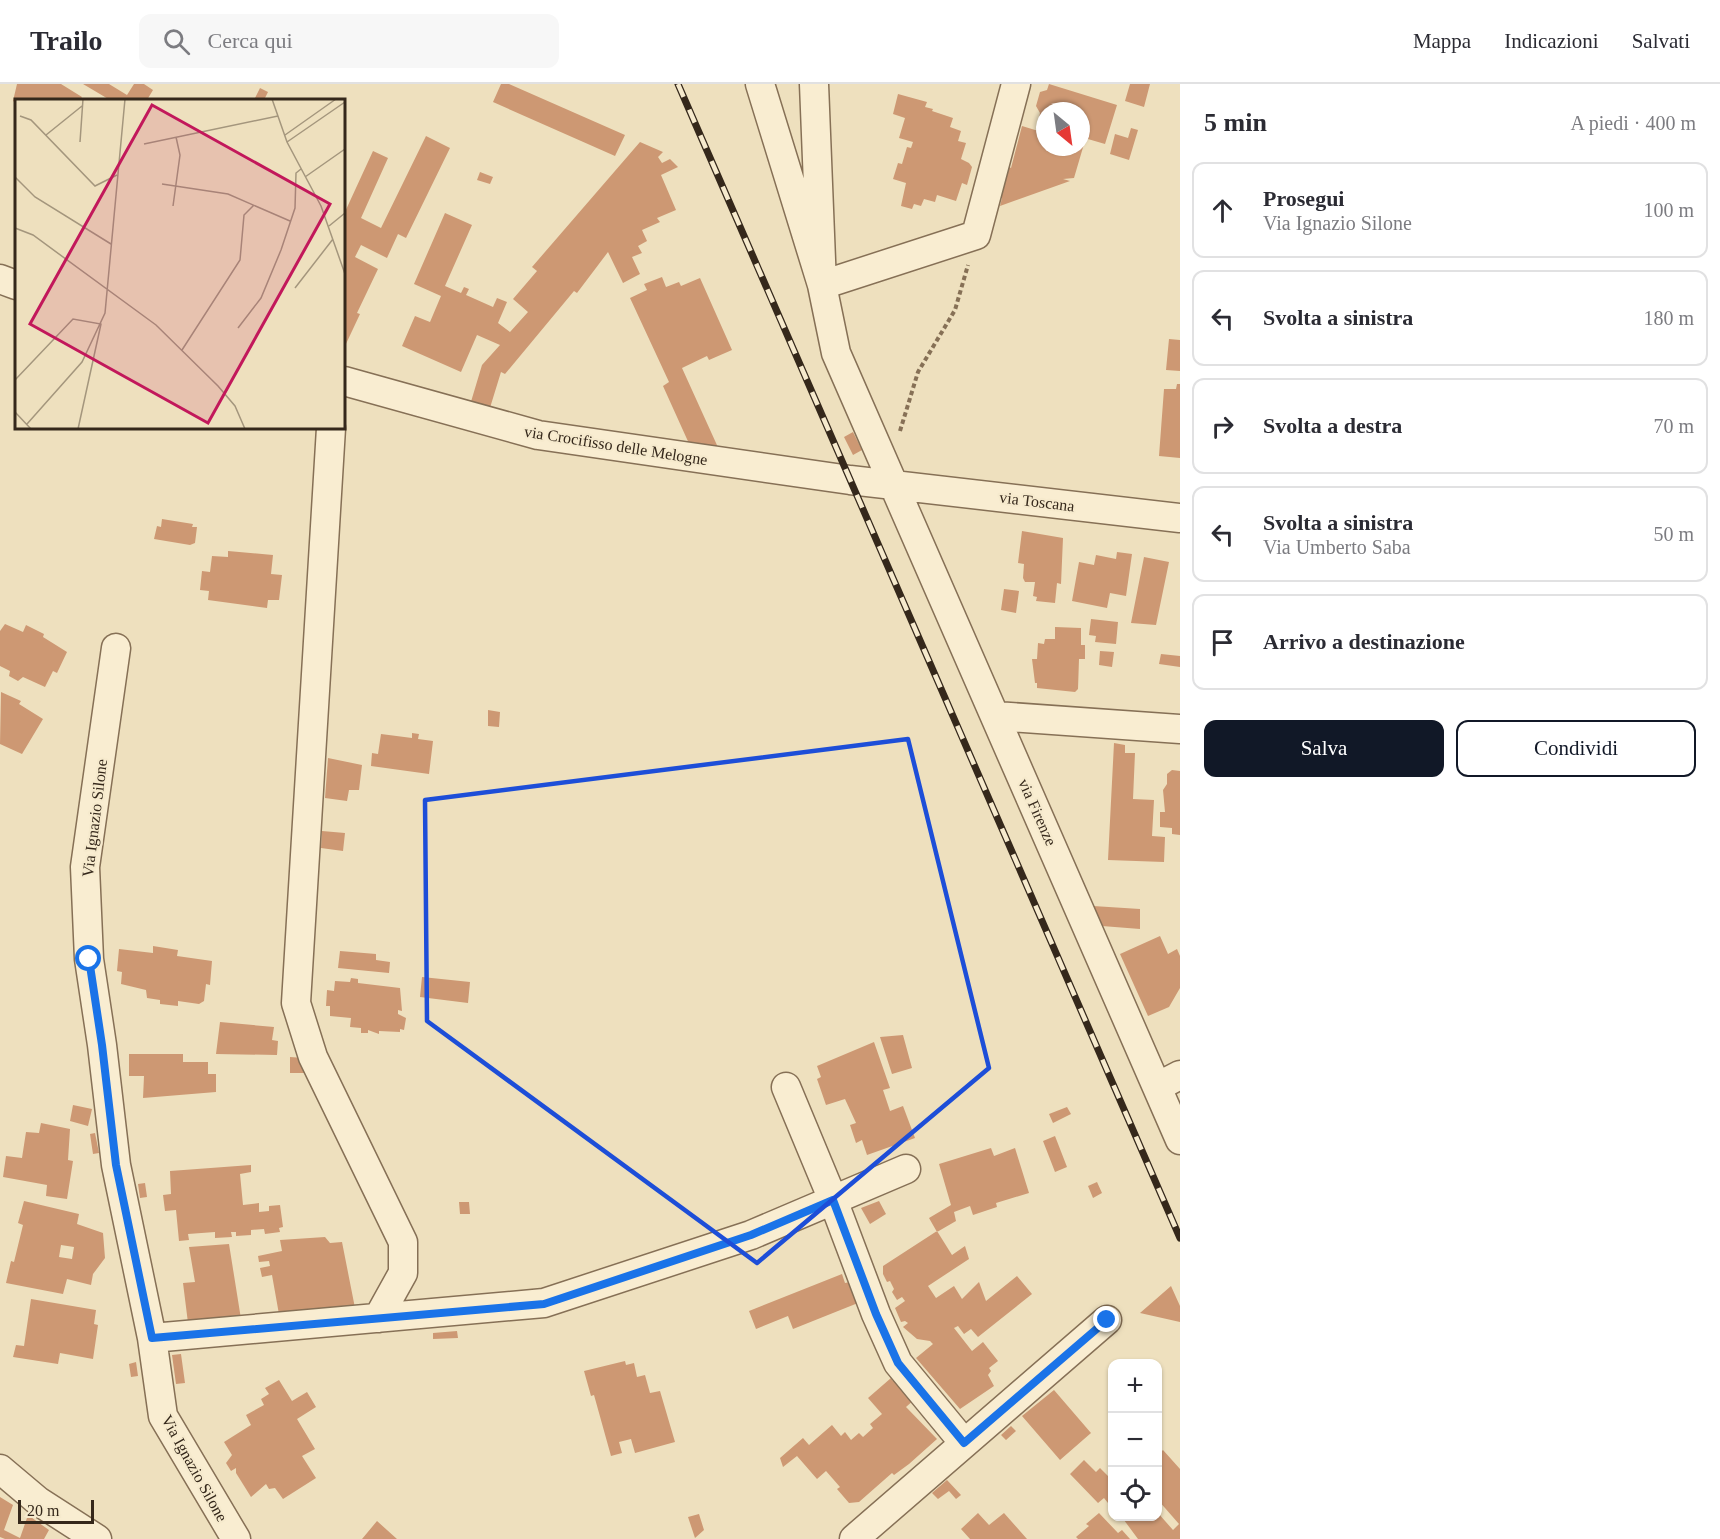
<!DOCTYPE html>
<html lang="it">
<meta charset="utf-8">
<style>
body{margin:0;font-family:"Times New Roman",serif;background:#f7f7f7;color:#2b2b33}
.controls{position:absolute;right:18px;bottom:18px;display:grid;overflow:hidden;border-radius:12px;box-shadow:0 2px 4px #0004}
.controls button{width:54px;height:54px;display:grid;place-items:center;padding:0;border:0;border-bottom:2px solid #e1e1e2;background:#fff;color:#2b2b33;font:30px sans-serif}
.compass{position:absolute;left:1036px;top:18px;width:54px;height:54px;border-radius:50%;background:#fff;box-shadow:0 2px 4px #0004;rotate:151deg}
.scale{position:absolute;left:18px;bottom:15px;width:76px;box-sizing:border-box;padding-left:6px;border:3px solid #35281b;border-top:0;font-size:16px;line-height:21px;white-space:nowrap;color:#35281b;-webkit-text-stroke:4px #f6eacd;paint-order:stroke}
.stop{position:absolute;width:18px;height:18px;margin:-14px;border:4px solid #1a73e8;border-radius:50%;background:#fff}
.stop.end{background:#1a73e8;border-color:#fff;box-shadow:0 2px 6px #0008}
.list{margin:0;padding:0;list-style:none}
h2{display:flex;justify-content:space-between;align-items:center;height:78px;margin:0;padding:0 24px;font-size:26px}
h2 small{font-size:20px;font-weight:400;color:#7c7c81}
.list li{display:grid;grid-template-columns:39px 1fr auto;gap:18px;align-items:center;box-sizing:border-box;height:96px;margin:0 12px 12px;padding:0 12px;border:2px solid #e1e1e2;border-radius:12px}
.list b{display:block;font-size:22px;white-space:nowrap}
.list p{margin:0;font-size:20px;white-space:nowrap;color:#7c7c81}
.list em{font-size:20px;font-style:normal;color:#7c7c81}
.actions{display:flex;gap:12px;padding:18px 24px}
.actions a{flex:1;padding:14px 0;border:2px solid #111827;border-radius:12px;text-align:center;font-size:21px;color:#111827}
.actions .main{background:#111827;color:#fff}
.icon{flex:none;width:33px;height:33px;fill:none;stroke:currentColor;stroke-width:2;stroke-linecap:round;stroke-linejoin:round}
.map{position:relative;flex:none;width:1180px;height:1455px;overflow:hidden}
header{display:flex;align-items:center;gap:36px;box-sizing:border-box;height:84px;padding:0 30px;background:#fff;border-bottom:2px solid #e1e1e2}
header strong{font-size:28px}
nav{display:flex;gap:33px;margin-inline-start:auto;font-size:21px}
.search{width:420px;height:54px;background:#f7f7f7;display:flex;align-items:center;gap:15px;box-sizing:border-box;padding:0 21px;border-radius:12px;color:#7c7c81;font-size:22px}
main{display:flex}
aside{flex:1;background:#fff}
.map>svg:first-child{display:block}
.building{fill:#cd9873;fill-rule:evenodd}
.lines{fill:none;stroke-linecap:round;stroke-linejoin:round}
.street-casing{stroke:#867056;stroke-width:31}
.path{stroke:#867056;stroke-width:4;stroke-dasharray:4.5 3;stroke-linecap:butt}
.street{stroke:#f9edd1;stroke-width:28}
.rail-casing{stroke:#35281b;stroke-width:7}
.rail{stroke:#f6eacd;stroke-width:4.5;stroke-dasharray:14;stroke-linecap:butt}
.route{stroke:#1a73e8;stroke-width:8}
.marked{fill:none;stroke:#1d4ed8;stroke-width:4.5;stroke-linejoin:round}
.labels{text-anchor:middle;stroke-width:4.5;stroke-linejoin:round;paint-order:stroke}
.street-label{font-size:16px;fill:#35281b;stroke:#f6eacd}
.inset-road{fill:none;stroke:#a4967d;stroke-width:1.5}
.view{fill:#c2185b;fill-opacity:0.15;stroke:#c2185b;stroke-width:3}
.inset-edge{fill:none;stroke:#35281b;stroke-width:3}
</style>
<header>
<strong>Trailo</strong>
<div class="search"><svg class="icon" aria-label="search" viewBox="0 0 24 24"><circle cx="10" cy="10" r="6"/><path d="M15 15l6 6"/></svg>Cerca qui</div>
<nav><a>Mappa</a><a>Indicazioni</a><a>Salvati</a></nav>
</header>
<main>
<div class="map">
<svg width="1180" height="1455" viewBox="0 0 1180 1455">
<rect width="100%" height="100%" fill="#eee0be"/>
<path class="building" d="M17 0H61L82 13 80 16H16V19L13 17Z
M83 0H109L127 11 134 0H144L153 6 147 16H110Z
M501 0H509L625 51 615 72 493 18Z
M1049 0 1117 21 1105 60 1081 53V27H1045V42L1038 40 1040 29 1036 22 1040 8 1047 6Z
M1130 0H1150L1144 23 1125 17Z
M260 4 268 8 264 16H254Z
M898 10 927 18 925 23 933 25 932 27 953 34 950 43 961 47 958 57 966 59 961 75 969 79 972 83 967 101 962 99 956 117 937 111 935 118 924 115 921 122 914 120 912 125 901 122 906 99 893 95 898 79 902 80 907 63 911 64 913 58 899 54 905 34 893 30Z
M1022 42 1045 49V63H1081V59L1084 60 1074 94 1063 95 1070 97 1000 122 1002 114 998 113 1006 81 1011 84Z
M1131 44 1138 46 1129 76 1110 70 1115 50 1128 54Z
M426 52 450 64 406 154 398 150 387 174 361 161 355 173 378 185 357 229 360 230 345 262 344 130 373 67 388 74 361 134 381 144Z
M640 58 663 68 658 73 662 79 670 75 678 83 661 91 676 126 657 134 660 138 642 146 647 157 638 162 642 169 632 173 640 190 623 199 608 168 577 209 574 207 505 290 501 288 489 327 470 321 482 281 500 261 477 251 461 288 402 262 415 232 430 238 441 212 414 200 445 129 472 141 445 202 461 209 464 203 469 205 466 211 493 223 497 214 507 218 498 239 510 248 528 228 513 215 537 187 532 183Z
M480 88 493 93 490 100 477 96Z
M662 193 666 203 679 198 681 202 700 194 732 266 709 276 707 272 682 284 721 370 691 364 663 302 669 298 630 214 647 206 644 200Z
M1169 255 1180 256V287L1166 286Z
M1177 300H1180V374L1159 372 1164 305H1176Z
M853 348 862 366 853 371 844 353Z
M162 435 193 440 192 443H197L195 459 190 461 154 455 157 442 161 443Z
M1022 447 1063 454 1061 500 1057 499 1055 519 1036 517 1037 513 1033 512 1035 498H1025L1023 494 1024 480 1018 479Z
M228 467 273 471 271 490 282 491 279 516H268L267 524 208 516 209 507 200 506 202 487 210 488 212 472 228 473Z
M1117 468 1132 470 1126 512 1110 509 1107 524 1072 517 1079 478 1094 481 1096 471 1116 475Z
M1144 473 1169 478 1156 541 1131 539Z
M1004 505 1019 507 1016 529 1001 526Z
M1091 535 1118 538 1116 560 1095 558 1096 552 1089 551Z
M5 540 23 548 26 541 44 550 43 553 67 568 57 589 53 587 45 603 23 593 18 597 9 592 10 587 0 582V547Z
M1055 543 1081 544V561H1085V575H1079L1078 605 1075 608 1037 604V599H1035L1032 575H1037L1038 559 1044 560 1045 555H1055Z
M1100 567 1114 568 1112 583 1099 581Z
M1161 570 1180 572V583L1159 580Z
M1 608 21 617 19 620 43 635 22 670 0 660Z
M488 626 500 628 499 643 488 642Z
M412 649 419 650 418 655 433 657 429 690 371 682 372 669 378 670 381 650 412 654Z
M1114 659 1125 661V669H1135L1133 715 1154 716 1152 752 1165 753 1164 778 1108 776Z
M328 674 362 681 359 706H349L347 717 325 714Z
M1172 686 1180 687V751L1172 750V744L1160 743V728H1165L1163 706 1167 700V690Z
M322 747 345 749 343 767 321 764Z
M1093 822 1140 825V845L1102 842Z
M1160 852 1168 870 1177 865 1180 872V904L1169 923 1148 932 1120 870Z
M153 862 178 866 177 872 212 877 210 901 206 900 204 917 199 920 178 917V922L160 920V916L147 914 146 906 121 900 122 888 117 887 119 865 153 869Z
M340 867 376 870V876L390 878 389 889 338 884Z
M422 893 470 898 468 919 420 913Z
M351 894 358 895V899L400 904 402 927 398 926V930L406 934 404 946 400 945V948L379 947V950L368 946V949H361V944L350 943 351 934 330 932V922H326L327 906 334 907 335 897 350 898Z
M220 938 274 943 272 956 278 957 277 971 216 970Z
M903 951 912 984 892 990 880 953Z
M874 958 890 1004 883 1006 890 1027 903 1022 915 1054 867 1071 862 1056 856 1059 850 1041 856 1039 845 1015 826 1021 817 995 821 993 817 982Z
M129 970H183V978H208V990H216V1008L143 1014 144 992H129Z
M290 973 304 974 307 989H290Z
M73 1021 92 1025 88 1042 70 1037Z
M1067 1023 1071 1030 1053 1039 1049 1030Z
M41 1039 70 1045 68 1076 73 1077 67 1115 46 1112 47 1101 3 1093 6 1072 22 1074 26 1048 39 1049Z
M95 1049 99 1069 93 1070 90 1050Z
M1055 1052 1067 1083 1055 1088 1043 1057Z
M991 1064 994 1072 1015 1064 1029 1109 996 1119 997 1123 973 1131 970 1122 954 1128 956 1137 937 1148 929 1134 951 1121 939 1080Z
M251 1081V1088L240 1090 243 1121 259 1119V1128L269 1127V1122L280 1121 283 1143 279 1144 280 1148 265 1150 264 1145 251 1146V1151L236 1152V1148H231L232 1153 215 1154V1148L188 1150 189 1156 179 1157 176 1126 165 1127 163 1111 171 1110 170 1087Z
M1097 1098 1102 1109 1093 1114 1088 1102Z
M145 1099 147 1113 140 1114 138 1100Z
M24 1117 79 1130 77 1140 103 1149 105 1174 93 1190 91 1201 67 1195 63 1210 6 1199 11 1177 14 1178 23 1141 18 1139ZM61 1161 74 1163 72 1175 59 1173Z
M879 1117 886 1130 870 1140 861 1124Z
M459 1118H469L470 1130H460Z
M937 1147 952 1171 965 1162 969 1175 928 1202 936 1214 954 1202 962 1215 979 1198 986 1217 1017 1192 1032 1210 978 1253 971 1245 964 1250 958 1242 954 1244 972 1267 983 1258 998 1277 989 1284 991 1287 988 1291 994 1302 960 1325 916 1274 933 1260 930 1257 917 1255 903 1243 908 1239 905 1237 901 1238 895 1224 905 1217 902 1213 897 1216 892 1208 894 1205 890 1197 887 1198 883 1190V1182Z
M325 1153 330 1159 342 1158 355 1224 280 1236 272 1191 262 1193 260 1184 270 1182 269 1177 259 1178 258 1172 282 1167 280 1156Z
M229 1160 241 1235 188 1239 183 1199 195 1198 189 1163Z
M842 1190 845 1199 850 1198 858 1219 793 1245 788 1232 756 1245 749 1227Z
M1171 1202 1180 1222V1238L1140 1229Z
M31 1215 96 1226 94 1240 98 1241 93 1275 60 1269 58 1280 13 1273 16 1261 24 1262Z
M457 1247 458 1254 433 1255V1249Z
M181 1270 185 1299 176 1300 172 1271Z
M625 1277 626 1281 634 1279 637 1293 645 1291 650 1309 660 1307 675 1358 635 1369 631 1355 619 1358 622 1369 611 1372 594 1311 591 1312 584 1287Z
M136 1278 138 1292 131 1293 129 1280Z
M891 1294 893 1297 897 1294 915 1315 906 1323 937 1355 909 1380 894 1391 892 1389 859 1418 849 1419 837 1405 840 1403 826 1387 817 1395 797 1372 783 1383 780 1374 803 1354 809 1361 832 1341 841 1352 845 1348 851 1356 859 1349 863 1353 873 1344 870 1340 882 1330 868 1314Z
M279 1296 292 1317 307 1308 316 1323 297 1335 315 1365 302 1372 316 1394 283 1415 275 1404 269 1405 266 1400 251 1413 236 1389V1384L231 1387 226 1379 232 1371 224 1358 251 1341 246 1331 264 1321 261 1315 269 1310 265 1304Z
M1054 1306 1091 1349 1060 1376 1022 1332Z
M1011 1342 1016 1347 1006 1356 1001 1351Z
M1163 1366 1180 1385V1455H1138L1121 1432H1158V1429L1173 1446 1179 1440 1158 1416V1371Z
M1084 1376 1096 1388 1100 1384 1112 1396V1424L1104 1414 1098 1419 1070 1390Z
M947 1396 961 1411 956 1415 949 1407 938 1415 932 1409Z
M0 1413 13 1421 4 1446 20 1454 28 1431 49 1446 44 1455H5L0 1453Z
M978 1429 989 1441 1004 1429 1027 1455H970L961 1445Z
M1099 1429 1118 1449 1122 1446 1130 1455H1078L1076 1453 1089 1442 1086 1440Z
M699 1430 704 1446 695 1454 688 1433Z
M377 1437 397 1455H362Z"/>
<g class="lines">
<g class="street-casing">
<path id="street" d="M760 0 822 201 976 151 1016 0
M814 0 822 201 836 269 1180 1056
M0 195 16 201
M344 297 538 351 850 396 1180 434
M331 344 296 919 313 973 403 1158V1189L378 1234
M116 564 85 783 89 875 102 961 116 1081 152 1254 163 1332 236 1455
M996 632 1180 645
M786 1003 833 1116 876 1230 898 1279 964 1359
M1157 1003 1180 991
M152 1254 544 1219 751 1151 906 1085
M0 1385 38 1417 97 1455
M854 1455 1107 1236"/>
</g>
<path class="path" d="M900 347 918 288 955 226 968 181"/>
<use href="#street" class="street"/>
<g class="rail-casing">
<path id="rail" d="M678 0 1180 1154"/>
</g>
<use href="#rail" class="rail"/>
</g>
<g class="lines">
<path class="route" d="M89 875 102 961 116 1081 152 1254 544 1220 751 1151 833 1116 876 1230 898 1279 964 1359 1107 1236"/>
</g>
<path class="marked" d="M908 655 989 984 757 1179 427 937 425 716Z"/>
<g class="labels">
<g class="street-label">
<text transform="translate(616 361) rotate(9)" y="6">via Crocifisso delle Melogne</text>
<text transform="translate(1037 417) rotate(7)" y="6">via Toscana</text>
<text transform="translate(1038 728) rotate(66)" y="6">via Firenze</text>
<text transform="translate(94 734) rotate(-83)" y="6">Via Ignazio Silone</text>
<text transform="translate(195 1384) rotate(61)" y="6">Via Ignazio Silone</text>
</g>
</g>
<g transform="translate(15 15)">
<rect width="330" height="330" fill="#eee0be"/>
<path class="inset-road" d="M257 0 272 43 306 107 330 175M5 17 16 21 80 87 102 76M31 36 67 7M270 36 321 0M65 43 68 0M272 43 330 3M129 45 263 17M0 78 20 98 96 145M290 78 330 50M147 85 213 95 275 122M158 107 165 56 161 38M314 127 330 114M0 129 18 136 141 226 203 287 220 307 230 330M280 189 318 140M223 229 246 199 266 151 280 109 281 74 286 70M167 251 225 161 229 116 239 106M0 281 58 220 86 225 63 330M0 313 16 330M12 325 67 263 90 214 110 0"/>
<path class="view" d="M137 6 315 105 193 324 15 225Z"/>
<rect width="330" height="330" class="inset-edge"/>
</g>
</svg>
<div class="controls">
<button>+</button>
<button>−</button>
<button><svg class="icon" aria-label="locate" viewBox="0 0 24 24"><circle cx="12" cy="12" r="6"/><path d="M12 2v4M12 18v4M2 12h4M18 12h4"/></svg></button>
</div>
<svg class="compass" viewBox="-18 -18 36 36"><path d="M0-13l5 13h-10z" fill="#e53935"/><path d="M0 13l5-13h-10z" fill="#7c7c81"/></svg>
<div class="scale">20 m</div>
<div class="stop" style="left:89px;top:875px"></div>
<div class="stop end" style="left:1107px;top:1236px"></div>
</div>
<aside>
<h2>5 min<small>A piedi · 400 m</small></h2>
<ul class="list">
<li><svg class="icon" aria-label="ahead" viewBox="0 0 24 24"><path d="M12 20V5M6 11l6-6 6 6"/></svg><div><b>Prosegui</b><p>Via Ignazio Silone</p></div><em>100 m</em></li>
<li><svg class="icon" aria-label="left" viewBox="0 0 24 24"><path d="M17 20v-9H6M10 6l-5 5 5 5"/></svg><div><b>Svolta a sinistra</b></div><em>180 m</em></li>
<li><svg class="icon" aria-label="right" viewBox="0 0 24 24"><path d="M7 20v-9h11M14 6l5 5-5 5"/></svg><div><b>Svolta a destra</b></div><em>70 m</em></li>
<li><svg class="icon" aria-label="left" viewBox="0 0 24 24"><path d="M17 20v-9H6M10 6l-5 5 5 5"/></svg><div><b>Svolta a sinistra</b><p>Via Umberto Saba</p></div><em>50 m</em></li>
<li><svg class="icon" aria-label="arrive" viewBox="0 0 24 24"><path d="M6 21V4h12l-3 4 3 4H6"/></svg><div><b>Arrivo a destinazione</b></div></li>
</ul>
<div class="actions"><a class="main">Salva</a><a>Condividi</a></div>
</aside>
</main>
